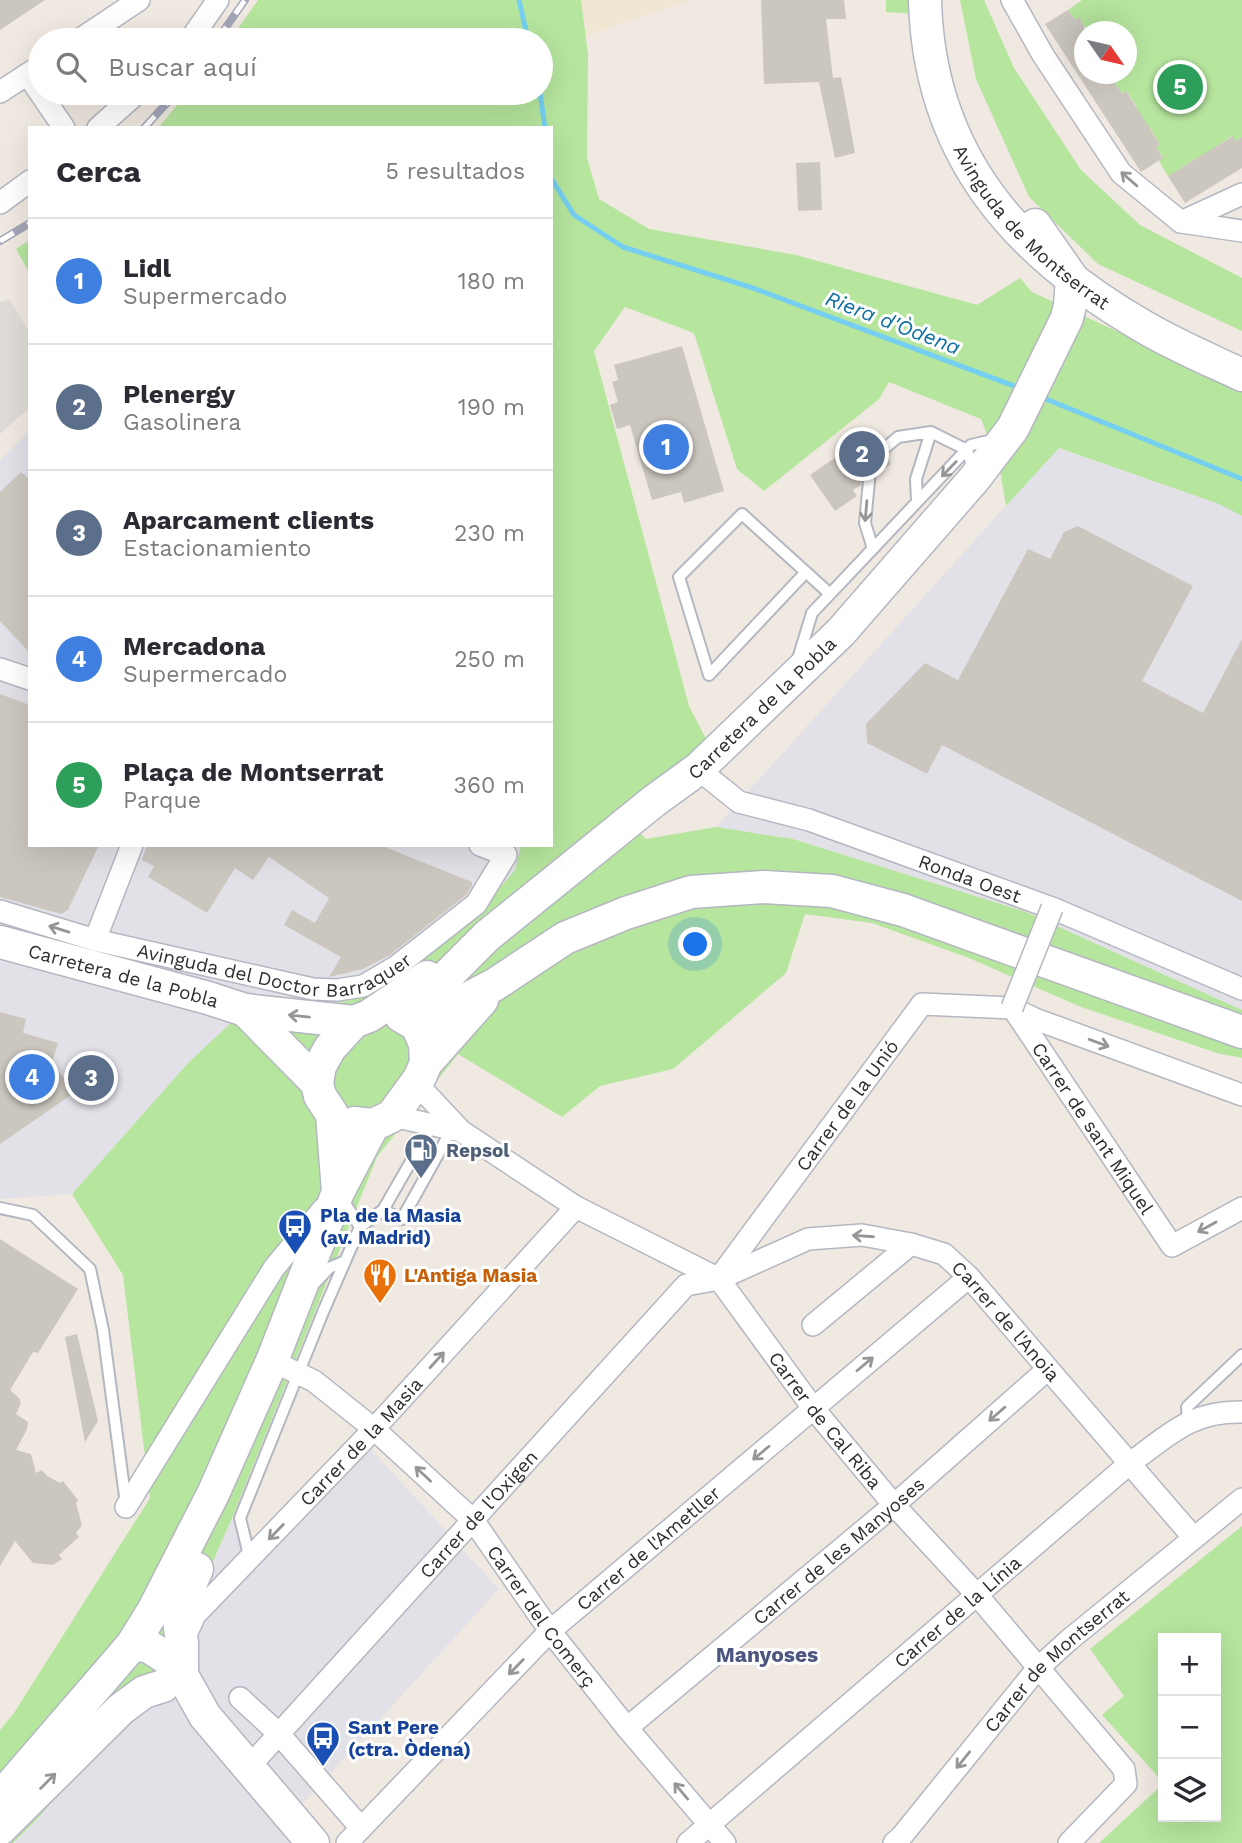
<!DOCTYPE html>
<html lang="es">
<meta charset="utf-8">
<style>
body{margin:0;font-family:"Work Sans",sans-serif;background:#f2f2f3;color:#2b2b33}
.controls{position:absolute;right:21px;bottom:21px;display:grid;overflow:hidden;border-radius:0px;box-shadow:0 7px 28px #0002}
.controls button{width:63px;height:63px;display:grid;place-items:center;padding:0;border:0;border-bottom:2px solid #e1e1e2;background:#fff;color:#2b2b33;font:35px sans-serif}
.compass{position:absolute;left:1074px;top:21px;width:63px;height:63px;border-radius:50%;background:#fff;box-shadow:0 7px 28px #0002;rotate:124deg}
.you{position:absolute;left:696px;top:945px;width:24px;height:24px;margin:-18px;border:5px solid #fff;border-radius:50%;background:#1a73e8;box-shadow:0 0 0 10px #1a73e833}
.badge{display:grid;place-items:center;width:46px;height:46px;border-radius:50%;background:#7c3aed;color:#fff;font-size:23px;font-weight:700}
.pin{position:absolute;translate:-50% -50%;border:4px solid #fff;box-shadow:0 2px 7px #0006}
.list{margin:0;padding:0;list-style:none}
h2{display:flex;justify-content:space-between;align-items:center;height:91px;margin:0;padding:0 28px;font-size:30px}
h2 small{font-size:23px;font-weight:400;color:#7c7c81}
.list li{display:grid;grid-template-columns:46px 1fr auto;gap:21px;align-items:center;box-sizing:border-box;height:126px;padding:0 28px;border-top:2px solid #e1e1e2}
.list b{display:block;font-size:26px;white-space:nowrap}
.list p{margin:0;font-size:23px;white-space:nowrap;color:#7c7c81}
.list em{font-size:23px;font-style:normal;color:#7c7c81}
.icon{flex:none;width:38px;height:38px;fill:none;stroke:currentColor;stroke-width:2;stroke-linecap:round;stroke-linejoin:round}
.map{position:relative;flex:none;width:1242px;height:1843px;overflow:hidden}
.search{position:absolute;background:#fff;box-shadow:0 7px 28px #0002;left:28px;top:28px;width:525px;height:77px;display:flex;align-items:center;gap:18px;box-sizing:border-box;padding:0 24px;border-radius:38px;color:#7c7c81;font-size:26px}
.panel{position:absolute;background:#fff;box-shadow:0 7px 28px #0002;left:28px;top:126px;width:525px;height:721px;border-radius:0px}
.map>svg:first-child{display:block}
.industrial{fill:#e3e1e8}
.education{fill:#f0e6d1}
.green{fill:#b6e59e}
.plaza{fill:#dfdcd8}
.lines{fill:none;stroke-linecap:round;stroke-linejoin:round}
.stream{stroke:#75cff0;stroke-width:5}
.building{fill:#cbc7bf}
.lane-casing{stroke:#b4b7c1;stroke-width:14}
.street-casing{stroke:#b4b7c1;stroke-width:24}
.secondary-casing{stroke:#b4b7c1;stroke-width:35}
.lane{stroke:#fff;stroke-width:10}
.street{stroke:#fff;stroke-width:21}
.secondary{stroke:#fff;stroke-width:32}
.rail-casing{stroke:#a3a6b8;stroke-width:8}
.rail{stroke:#fff;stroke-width:5;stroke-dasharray:16;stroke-linecap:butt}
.street-bridge-casing{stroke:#b4b7c1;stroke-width:24;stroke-linecap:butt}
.street-bridge{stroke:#fff;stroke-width:21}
.oneway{stroke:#969696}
.labels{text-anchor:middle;stroke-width:6;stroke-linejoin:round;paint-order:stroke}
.street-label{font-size:19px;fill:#2e2e2e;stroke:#fff}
.service-label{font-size:19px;font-weight:bold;fill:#4e5e75;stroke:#fff;text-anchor:start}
.transit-label{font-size:19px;font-weight:bold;fill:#164399;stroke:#fff;text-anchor:start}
.food-label{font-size:19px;font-weight:bold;fill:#c56008;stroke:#fff;text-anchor:start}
.water-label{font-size:21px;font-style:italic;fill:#0d6fa3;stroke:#fff}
.neighbourhood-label{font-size:21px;font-weight:bold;fill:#4d5680;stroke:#fff}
</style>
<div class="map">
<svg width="1242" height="1843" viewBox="0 0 1242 1843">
<rect width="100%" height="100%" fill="#efe9e1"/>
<path class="industrial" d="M30 430V845H522L515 870 479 911 351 1000 233 1021 189 1062 72 1194 0 1199V460Z
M1058 448 1219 504 1242 516V1010L1026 912 793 839 716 827Z
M370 1448 499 1589 297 1810 304 1843H13L40 1816 195 1602 232 1518 262 1556Z"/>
<path class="education" d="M581 0H691L586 36Z"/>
<path class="green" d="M258 0H581L588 55 587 158 599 199 649 229 796 255 977 305 1020 278 1032 292 1242 389V516L1219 504 1059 448 1006 506 1000 470 981 419 889 382 879 399 764 491 737 469 694 333 625 307 594 351 689 706 706 739 619 814 646 839 716 827 793 839 1026 912 1242 1010V1058L1217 1053 1081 1007 969 958 872 923 805 914 786 973 673 1069 600 1086 562 1117 458 1054 377 1157 232 1518 195 1602 140 1694 40 1816 13 1843H0V1730L14 1713 150 1498 123 1275 72 1194 189 1062 233 1021 351 1000 479 911 515 870 521 845H551V128H158L187 93H541V40H230Z
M886 0H915L916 14 886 12Z
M960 0H984L1014 68 1081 170 1140 225 1242 278V331L1098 264 1029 197 976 79Z
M1082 0H1242V137L1235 141 1232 136 1217 146 1219 151 1198 164 1195 159 1179 169 1181 174 1171 181 1159 161 1163 157 1156 147 1160 144 1150 128 1146 130 1132 110 1137 107 1127 92 1122 94 1109 74H1126V32L1088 31 1079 18 1075 20 1068 10Z
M30 240V274L16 249Z
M1242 1526V1843H1099L1163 1784V1817H1216V1638H1163V1782L1102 1715 1124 1696 1090 1649Z"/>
<path class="plaza" d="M9 299 30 333V407L0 434V302Z"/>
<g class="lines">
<path class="stream" d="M519 0 528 40
M540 93 545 128
M551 178 574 215 623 247 753 288 1022 389
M1041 397 1242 479"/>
</g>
<path class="building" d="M0 0H45L0 30Z
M761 0H844L846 19H826L833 78 841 77 855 153 835 158 819 82 764 84Z
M1068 10 1075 20 1079 17 1084 26V74H1109L1122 94 1126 91 1160 144 1156 147 1163 158 1141 172 1045 24Z
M1233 136 1235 141 1242 137V168L1185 203 1168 176Z
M820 162 822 210 798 211 796 163Z
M682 346 724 491 684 503 681 492 652 500 630 425 617 429 610 405 618 402 612 382 618 380 614 365Z
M867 429 877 444 863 458 861 485 853 490 857 496 835 511 810 475 849 448 846 443Z
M886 457 891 464 878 473 879 464Z
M21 472 30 480V653L0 621V492Z
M1078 526 1193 586 1142 681 1203 713 1242 639V901L942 745 927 774 867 743 866 724 925 663 958 680 1028 549 1050 559 1064 532Z
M0 694 30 705V845H99L68 910 61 914 0 897Z
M147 845H380L472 882V886L466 895 390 955 363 969 329 977 341 957 284 925 292 910 315 923 329 898 269 857 253 880 235 868 207 913 148 877 154 866 142 860Z
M0 1012 26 1019 23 1033 58 1043 52 1062 74 1093 0 1144Z
M0 1239 78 1289 38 1353 33 1352 10 1390 19 1398 21 1403 16 1414 28 1422 27 1429 16 1450 31 1454 36 1473 42 1470 47 1476 60 1483 63 1481 78 1500 76 1503 82 1525 76 1533 79 1537 59 1555 62 1559 53 1565 33 1563 15 1541 0 1566Z
M77 1334 98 1421 85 1442 65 1337Z"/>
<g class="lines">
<g class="lane-casing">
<path id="lane" d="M917 502 916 479 931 432
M873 549 865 523 871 460 898 437 931 432 967 450 974 472
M806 572 709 675 679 577 742 514 830 594
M798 659 812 613 971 445 993 440
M341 1197 360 1227
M0 1208 33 1215 90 1269 103 1330 126 1504
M383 1210 402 1219 452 1129
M315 1283 329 1268 345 1261
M1188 1421 1187 1407 1242 1355
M250 1559 240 1518 323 1312 360 1227 383 1210 432 1125"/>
</g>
<g class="street-casing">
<g id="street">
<path d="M1012 0 1043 55 1121 173 1181 222 1242 231"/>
<path d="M79 40 139 0"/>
<path d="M190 40 218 0"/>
<path d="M28 75 64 128"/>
<path d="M0 92 40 66"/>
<path d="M98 128 137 93"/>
<path d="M0 203 30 181"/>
<path d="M1181 222 1242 194"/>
<path d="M0 669 30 679"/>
<path id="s1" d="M698 769 739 802 809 820 1052 908 1242 989"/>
<path id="s2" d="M0 911 95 940 313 989 337 990 363 986 397 966 476 904 506 855 480 845"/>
<path d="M95 940 132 845"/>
<path id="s3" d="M1014 1010 1172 1246 1242 1208"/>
<path id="s4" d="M417 1084 461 1131 576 1207 719 1279 813 1408 894 1505 977 1595 1124 1769 1126 1784 1069 1843"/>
<path d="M392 1116 461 1131"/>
<path id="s5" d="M719 1278 922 1004 1012 1008 1035 1019 1242 1095"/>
<path d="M813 1325 911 1244"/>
<path id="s6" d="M272 1361 314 1381 374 1429 473 1520 550 1631 627 1728 725 1843"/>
<path d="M126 1507 274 1268 324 1208"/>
<path id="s7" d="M182 1643 195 1615 374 1429 576 1207"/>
<path d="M240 1698 279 1734 361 1828"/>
<path id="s8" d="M627 1728 894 1505 1048 1369"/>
<path id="s9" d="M248 1768 686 1285 719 1279 808 1239 862 1235 911 1244 944 1254 969 1277 1193 1537"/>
<path id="s10" d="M347 1843 550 1631 969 1277"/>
<path id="s11" d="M688 1843 1129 1464C1169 1435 1190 1411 1242 1412"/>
<path id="s12" d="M894 1843 901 1837 1037 1669 1069 1640 1242 1499"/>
</g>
</g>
<g class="secondary-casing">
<g id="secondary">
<path id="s13" d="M925 0C929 156 1017 254 1146 328 1177 346 1210 360 1242 375"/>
<path id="s14" d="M0 942 208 998 245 1010 354 1022"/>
<path d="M245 1010 317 1083"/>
<path id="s15" d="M406 1017 487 936 654 801 698 769 841 632 975 478 1013 428 1067 318 1070 305 1072 278 1035 225"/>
<path d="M417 1025 494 985 565 938 626 913 691 892 764 887 832 891 903 910 1242 1032"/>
<path d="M426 1063 482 1000"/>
<path d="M354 1123 373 1125 392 1116 419 1079 426 1063 425 1044 417 1025 401 1016"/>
<path d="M338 1192 332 1114 320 1096 317 1083 320 1066 330 1048 354 1022 369 1016 427 977"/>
<path d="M132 1645 148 1646 168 1659 182 1675 205 1716 313 1843"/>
<path d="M182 1675V1643L178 1612 197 1569"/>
<path d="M0 1798 132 1645 153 1611 213 1494 272 1361 338 1192 373 1125"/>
<path d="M0 1829 121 1709 144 1692 163 1686"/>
</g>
</g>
<use href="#lane" class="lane"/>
<use href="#street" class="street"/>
<use href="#secondary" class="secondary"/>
<g class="rail-casing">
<path id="rail" d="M217 40 245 0
M144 128 176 93
M0 241 30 223"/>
</g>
<use href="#rail" class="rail"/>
<g class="street-bridge-casing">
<path id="street-bridge" d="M1012 1008 1052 908"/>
</g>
<use href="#street-bridge" class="street-bridge"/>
</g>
<defs><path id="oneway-shaft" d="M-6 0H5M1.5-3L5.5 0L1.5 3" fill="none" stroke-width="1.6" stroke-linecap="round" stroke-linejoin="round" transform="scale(1.75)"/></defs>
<g class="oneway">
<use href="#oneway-shaft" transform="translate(1129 179) rotate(-139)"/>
<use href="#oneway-shaft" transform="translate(949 469) rotate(134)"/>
<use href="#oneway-shaft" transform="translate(866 511) rotate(95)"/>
<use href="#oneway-shaft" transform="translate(59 929) rotate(-163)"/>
<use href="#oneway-shaft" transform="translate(299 1016) rotate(-174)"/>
<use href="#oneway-shaft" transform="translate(1099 1043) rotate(20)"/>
<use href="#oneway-shaft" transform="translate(1207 1227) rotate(151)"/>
<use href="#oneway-shaft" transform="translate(863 1236) rotate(-176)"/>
<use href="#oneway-shaft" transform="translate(437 1360) rotate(-48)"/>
<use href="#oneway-shaft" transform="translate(865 1364) rotate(-40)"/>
<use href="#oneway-shaft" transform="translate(997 1414) rotate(139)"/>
<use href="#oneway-shaft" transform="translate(761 1453) rotate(140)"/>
<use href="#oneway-shaft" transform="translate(423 1474) rotate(-137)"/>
<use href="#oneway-shaft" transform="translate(276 1532) rotate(134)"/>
<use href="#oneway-shaft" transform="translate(516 1667) rotate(134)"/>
<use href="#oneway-shaft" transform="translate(963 1760) rotate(129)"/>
<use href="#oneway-shaft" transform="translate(48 1781) rotate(-45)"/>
<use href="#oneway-shaft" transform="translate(681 1791) rotate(-130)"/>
</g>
<defs>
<g id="fuel-pin" transform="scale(1.75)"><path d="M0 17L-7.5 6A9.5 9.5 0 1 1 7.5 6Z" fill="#5c6f8a" stroke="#fff"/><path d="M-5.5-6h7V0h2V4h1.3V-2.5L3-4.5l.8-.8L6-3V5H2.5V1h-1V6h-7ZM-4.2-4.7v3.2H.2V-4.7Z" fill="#fff"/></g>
<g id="bus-pin" transform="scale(1.75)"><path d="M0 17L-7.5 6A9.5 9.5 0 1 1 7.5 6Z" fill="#1a4fb4" stroke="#fff"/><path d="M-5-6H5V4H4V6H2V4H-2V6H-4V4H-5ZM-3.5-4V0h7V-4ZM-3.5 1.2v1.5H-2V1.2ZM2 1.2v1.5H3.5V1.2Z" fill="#fff"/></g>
<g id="restaurant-pin" transform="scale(1.75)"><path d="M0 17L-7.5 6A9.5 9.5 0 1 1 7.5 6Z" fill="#e8710a" stroke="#fff"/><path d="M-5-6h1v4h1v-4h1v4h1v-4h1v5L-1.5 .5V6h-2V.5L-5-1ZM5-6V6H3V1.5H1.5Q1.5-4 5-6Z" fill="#fff"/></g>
</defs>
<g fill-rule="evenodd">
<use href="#fuel-pin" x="421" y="1150"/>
<use href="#bus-pin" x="295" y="1226"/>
<use href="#restaurant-pin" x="380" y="1275"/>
<use href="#bus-pin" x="323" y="1738"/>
</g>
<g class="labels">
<g class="street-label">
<text dy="7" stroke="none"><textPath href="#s13" startOffset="261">Avinguda de Montserrat</textPath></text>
<text dy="7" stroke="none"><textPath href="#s15" startOffset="472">Carretera de la Pobla</textPath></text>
<text dy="7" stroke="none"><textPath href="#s1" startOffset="296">Ronda Oest</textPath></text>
<text dy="7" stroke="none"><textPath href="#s2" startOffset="285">Avinguda del Doctor Barraquer</textPath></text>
<text dy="7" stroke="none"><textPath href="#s14" startOffset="128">Carretera de la Pobla</textPath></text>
<text dy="7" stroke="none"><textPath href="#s5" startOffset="215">Carrer de la Unió</textPath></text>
<text dy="7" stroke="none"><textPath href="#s3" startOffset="142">Carrer de sant Miquel</textPath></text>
<text dy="7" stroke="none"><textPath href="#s9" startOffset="1013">Carrer de l'Anoia</textPath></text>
<text dy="7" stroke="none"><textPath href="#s4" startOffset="539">Carrer de Cal Riba</textPath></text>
<text dy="7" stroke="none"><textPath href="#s7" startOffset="271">Carrer de la Masia</textPath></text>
<text dy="7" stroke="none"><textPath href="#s9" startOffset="343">Carrer de l'Oxigen</textPath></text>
<text dy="7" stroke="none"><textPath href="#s10" startOffset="422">Carrer de l'Ametller</textPath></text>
<text dy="7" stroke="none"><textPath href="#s8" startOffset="276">Carrer de les Manyoses</textPath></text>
<text dy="7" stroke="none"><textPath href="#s11" startOffset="355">Carrer de la Línia</textPath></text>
<text dy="7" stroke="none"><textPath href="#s6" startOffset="376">Carrer del Comerç</textPath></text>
<text dy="7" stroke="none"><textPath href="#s12" startOffset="245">Carrer de Montserrat</textPath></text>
</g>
<g class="service-label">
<text x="446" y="1157">Repsol</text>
</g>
<g class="transit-label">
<text x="320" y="1222">Pla de la Masia<tspan x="320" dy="22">(av. Madrid)</tspan></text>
<text x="348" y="1734">Sant Pere<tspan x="348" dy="22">(ctra. Òdena)</tspan></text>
</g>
<g class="food-label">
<text x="404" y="1282">L'Antiga Masia</text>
</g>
<g class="water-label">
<text transform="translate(893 323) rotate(21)" y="7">Riera d'Òdena</text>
</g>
<g class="neighbourhood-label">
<text x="767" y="1662">Manyoses</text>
</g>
</g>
</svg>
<div class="controls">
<button>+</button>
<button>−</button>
<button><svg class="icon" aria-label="layers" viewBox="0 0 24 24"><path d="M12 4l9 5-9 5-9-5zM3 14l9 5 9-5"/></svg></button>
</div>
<svg class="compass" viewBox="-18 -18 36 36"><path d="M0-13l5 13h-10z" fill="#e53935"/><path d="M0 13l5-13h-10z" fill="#7c7c81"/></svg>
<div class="you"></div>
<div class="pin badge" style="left:666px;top:447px;background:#3f7fe0">1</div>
<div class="pin badge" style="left:862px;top:454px;background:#5c6f8a">2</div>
<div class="pin badge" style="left:91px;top:1078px;background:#5c6f8a">3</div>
<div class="pin badge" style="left:32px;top:1077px;background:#3f7fe0">4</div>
<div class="pin badge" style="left:1180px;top:87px;background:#2e9e5b">5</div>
<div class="search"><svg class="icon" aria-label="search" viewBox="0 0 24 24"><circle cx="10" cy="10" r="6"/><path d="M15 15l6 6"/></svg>Buscar aquí</div>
<section class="panel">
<h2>Cerca<small>5 resultados</small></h2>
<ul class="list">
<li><span class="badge" style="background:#3f7fe0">1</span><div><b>Lidl</b><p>Supermercado</p></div><em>180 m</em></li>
<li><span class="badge" style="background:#5c6f8a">2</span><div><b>Plenergy</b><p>Gasolinera</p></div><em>190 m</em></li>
<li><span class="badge" style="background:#5c6f8a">3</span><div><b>Aparcament clients</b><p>Estacionamiento</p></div><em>230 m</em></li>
<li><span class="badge" style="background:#3f7fe0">4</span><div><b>Mercadona</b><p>Supermercado</p></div><em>250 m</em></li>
<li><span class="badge" style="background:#2e9e5b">5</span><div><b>Plaça de Montserrat</b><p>Parque</p></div><em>360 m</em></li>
</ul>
</section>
</div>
